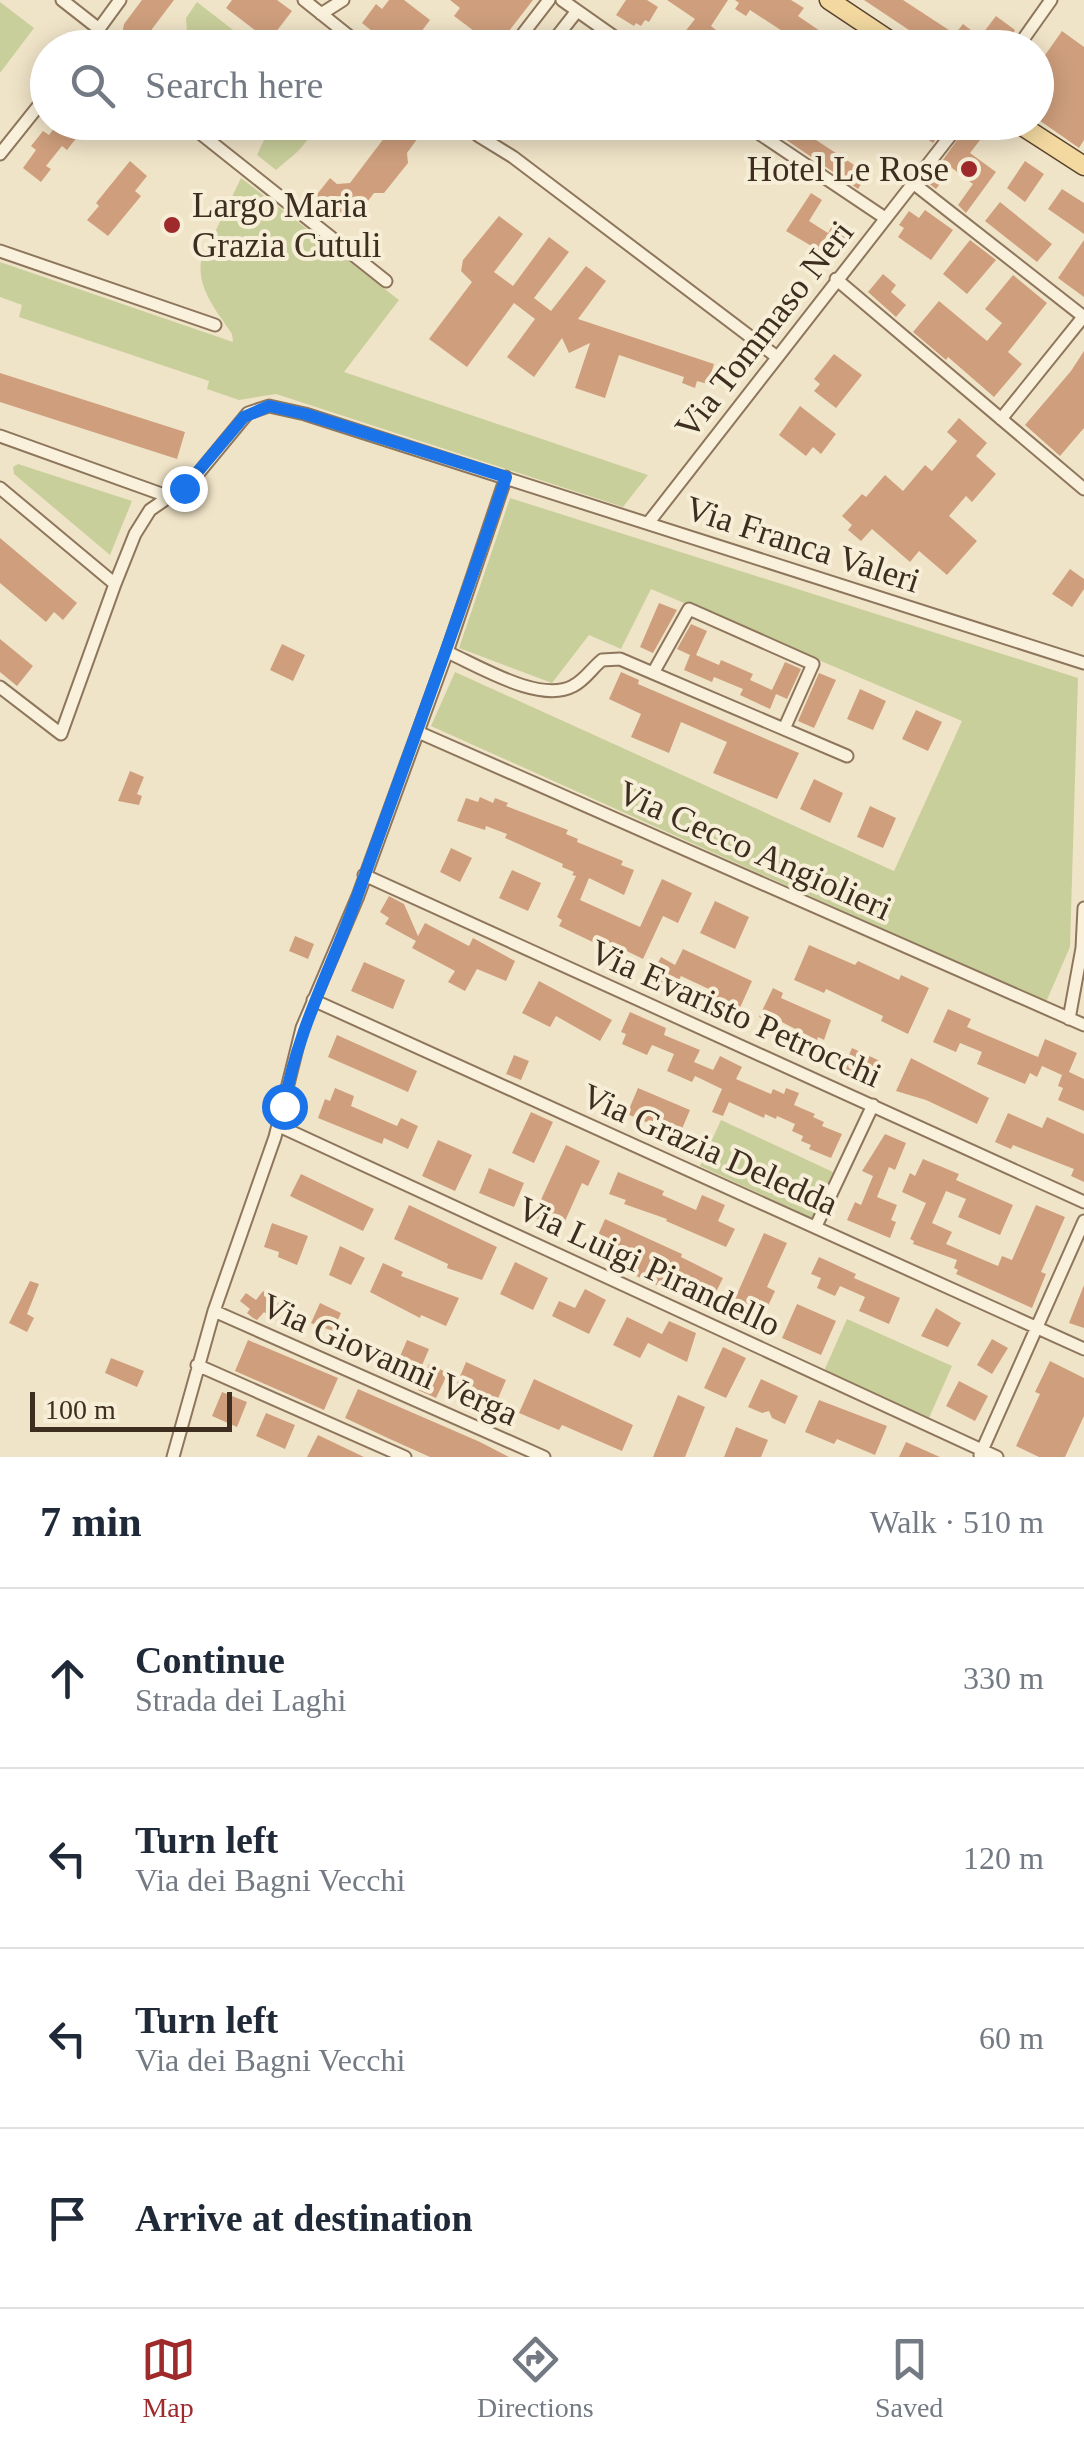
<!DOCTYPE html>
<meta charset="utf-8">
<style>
body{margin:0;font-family:"Times New Roman",serif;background:#f2f2f3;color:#1f2937}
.scale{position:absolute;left:30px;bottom:25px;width:202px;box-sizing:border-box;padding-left:10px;border:5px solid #3d2e20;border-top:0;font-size:28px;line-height:35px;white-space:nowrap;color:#3d2e20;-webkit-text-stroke:8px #f7eed8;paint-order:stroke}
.stop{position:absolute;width:30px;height:30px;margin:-22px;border:8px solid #1a73e8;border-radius:50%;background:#fff}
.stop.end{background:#1a73e8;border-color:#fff;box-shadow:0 2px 10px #0008}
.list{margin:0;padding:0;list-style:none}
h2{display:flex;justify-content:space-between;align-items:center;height:130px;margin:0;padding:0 40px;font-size:42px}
h2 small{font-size:32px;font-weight:400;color:#747a83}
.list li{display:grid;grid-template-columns:65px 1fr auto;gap:30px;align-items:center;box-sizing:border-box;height:180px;padding:0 40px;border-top:2px solid #e0e1e3}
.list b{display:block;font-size:38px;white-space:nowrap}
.list p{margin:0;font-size:32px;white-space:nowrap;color:#747a83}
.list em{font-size:32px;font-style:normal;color:#747a83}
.icon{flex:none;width:55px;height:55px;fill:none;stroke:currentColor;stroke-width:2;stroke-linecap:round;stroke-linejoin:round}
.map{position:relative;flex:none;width:1084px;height:1457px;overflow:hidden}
.search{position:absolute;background:#fff;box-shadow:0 5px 25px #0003;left:30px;right:30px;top:30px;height:110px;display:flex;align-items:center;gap:25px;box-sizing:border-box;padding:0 35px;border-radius:55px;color:#747a83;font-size:38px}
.sheet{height:850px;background:#fff}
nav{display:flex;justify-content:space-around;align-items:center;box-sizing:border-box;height:140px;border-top:2px solid #e0e1e3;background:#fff;font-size:28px;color:#747a83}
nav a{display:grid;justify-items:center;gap:5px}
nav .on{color:#9e2a2b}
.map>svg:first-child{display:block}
.green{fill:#c9cf9b}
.building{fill:#cf9f7d}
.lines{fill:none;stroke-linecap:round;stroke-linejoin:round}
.street-casing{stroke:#8d765c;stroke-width:15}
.primary-casing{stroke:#5b4430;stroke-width:21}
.street{stroke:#faf1dc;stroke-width:11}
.primary{stroke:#f3d9a0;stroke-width:18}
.route{stroke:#1a73e8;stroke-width:12}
.poi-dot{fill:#9e2a2b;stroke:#f7eed8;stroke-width:4}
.labels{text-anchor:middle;stroke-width:8;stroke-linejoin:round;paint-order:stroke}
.poi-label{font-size:35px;fill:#3d2e20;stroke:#f7eed8;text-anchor:end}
.street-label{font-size:35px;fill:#3d2e20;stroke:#f7eed8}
</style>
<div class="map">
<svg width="1084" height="1457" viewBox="0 0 1084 1457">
<rect width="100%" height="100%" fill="#f0e4c8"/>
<path class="green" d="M0 2 34 28 0 73Z
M197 2 255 47H206L187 33 186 18Z
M268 123H314C310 145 292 156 276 170L257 155 271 125Z
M241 178 399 300 344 372 648 475 623 507 276 394 239 400 207 389 209 381 19 317 22 305 0 297V262L233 342 232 334C217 311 197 289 201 261Z
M18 464 132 501 110 555 14 474 13 467Z
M510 498 1078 678 1070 947 1046 1002 431 726 455 672 894 871 962 721 651 589 621 649 589 635 552 683 459 648Z
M721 1120 833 1172 812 1218 700 1166Z
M847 1319 952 1366 929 1418 824 1371Z"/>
<path class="building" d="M142 0H174L152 29 153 37 167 48H125L121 40 124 24Z
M232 0H277L292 11 269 41 226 8Z
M389 0H404L430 20 409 48H393L362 23 376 4 382 9Z
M450 0H533L502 40 496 36 490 43 454 16 460 8Z
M626 0H647L658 7 649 22 645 20 641 26 636 23 634 26 616 15Z
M667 0H728L711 26 738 48H692L680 38 695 19Z
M735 0H791L804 8 798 16 845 48H795L799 42 750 10 746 16 735 9 739 3Z
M864 0H903L955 34 963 24 980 37 996 16 1015 30 1006 48H936Z
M1062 31 1084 47V140L1079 148 1036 118V68Z
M59 122H79L72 131 78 136 67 150 62 146 46 166 51 169 41 182 23 168 36 150 31 146 43 131 49 135Z
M387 122H420V135L407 153 408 163 384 193H374L359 213 336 215 314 198 330 178 337 184 350 183 388 133Z
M760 122H815L810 129 819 135 816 140 868 174 858 189Z
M903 122H949L933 143Z
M970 122 987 131 970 153 996 172 966 213 958 205 973 184 952 168 936 189 927 182Z
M130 161 147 176 135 191 141 196 108 236 87 220 99 206 96 203Z
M1025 161 1044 174 1025 202 1007 188Z
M1062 189 1084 203V234L1048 209Z
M811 193 822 200 809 221 828 233 834 223 849 231 832 258 786 231Z
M1000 202 1052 244 1037 262 985 221Z
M925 210 953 230 931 260 898 237 904 228 899 225 909 211 919 218Z
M499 216 523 234 494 272 513 286 549 237 569 252 534 298 551 311 586 266 606 281 578 319 714 364 708 384 697 381 695 388 682 383 684 377 619 355 605 398 575 388 590 343 569 353 562 338 534 377 507 357 535 319 514 303 467 367 429 339 472 282 461 271 463 260Z
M970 240 996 260 967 294 943 274Z
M1084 240V297L1058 278Z
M883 274 896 285 891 292 906 305 896 317 868 292Z
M1013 275 1047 303 1008 352 1022 364 994 397 948 357 946 360 913 332 939 301 987 341 1002 323 985 309Z
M1084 351V428L1060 456 1025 425 1071 371Z
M834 354 862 375 836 408 814 391 820 384 814 379Z
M0 373 185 432 177 459 0 402Z
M800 406 836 434 821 454 813 447 806 456 779 435Z
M959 418 987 443 976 456 996 474 972 502 966 496 949 516 977 541 947 575 919 551 910 562 872 529 861 541 848 530 852 525 842 516 862 494 866 497 885 475 903 491 925 465 932 471 957 441 947 432Z
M0 538 77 603 63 620 54 612 46 622 0 583Z
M1070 569 1084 579V589L1072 607 1052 594Z
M659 603 677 610 653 653 640 647Z
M691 624 707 631 696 655 719 665 721 660 753 674 750 680 772 690 785 662 801 669 787 699 776 694 770 709 740 695 743 689 714 677 712 682 684 670 690 655 677 649Z
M0 639 33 666 17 686 0 672Z
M282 644 305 655 293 681 270 670Z
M621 672 639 680 638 684 799 753 777 799 713 773 727 742 681 722 669 753 631 737 641 714 609 699Z
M819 673 836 680 814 728 798 721Z
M860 689 886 701 873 730 847 719Z
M916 710 942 722 928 751 902 739Z
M130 771 144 777 137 794 142 796 139 805 118 801Z
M814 779 843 793 830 823 800 809Z
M480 797 493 803 495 798 508 803 506 806 568 830 566 834 578 839 577 842 623 861 621 865 634 870 624 895 589 878 580 900 640 927 662 879 692 893 678 923 663 916 643 959 600 938 597 944 559 926 562 920 557 917 576 876 572 875 574 872 562 867 563 864 505 838 507 834 486 826 485 830 457 821 466 798 478 802Z
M870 806 896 818 883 848 857 837Z
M451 848 472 858 460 882 440 872Z
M512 870 541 883 528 911 499 898Z
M389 896 404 904 418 936 425 923 469 946 473 938 515 961 506 981 477 969 465 991 448 982 455 971 412 948 416 941 385 924 389 918 380 912Z
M715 901 749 917 735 949 700 933Z
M295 936 314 944 308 959 289 951Z
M809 945 855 965 858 961 899 980 901 975 929 988 908 1034 881 1021 883 1016 826 989 824 993 794 980Z
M683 949 752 981 734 1021 706 1008 713 991 681 976 674 990 650 978 661 957 675 965Z
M364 962 405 980 393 1009 351 991Z
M539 981 612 1020 600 1041 556 1016 550 1027 522 1013Z
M773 988 783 993 781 998 831 1020 824 1040 818 1037 817 1040 772 1017 770 1022 759 1017Z
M948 1009 971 1019 967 1027 1038 1057 1045 1039 1077 1053 1069 1072 1084 1079V1111L1058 1100 1063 1088 1058 1086 1062 1075 1042 1066 1037 1077 1030 1073 1025 1084 977 1064 982 1052 960 1043 956 1052 933 1042Z
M630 1012 666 1028 664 1035 700 1050 694 1062 713 1070 720 1056 742 1067 736 1079 771 1094 773 1089 784 1094 786 1088 799 1093 794 1105 815 1114 813 1117 824 1122 822 1126 842 1134 831 1158 809 1149 811 1145 801 1141 803 1136 792 1131 795 1124 777 1116 776 1119 765 1114 764 1118 729 1102 723 1116 712 1112 722 1089 695 1076 692 1082 667 1071 674 1054 652 1045 647 1055 622 1044 626 1034 621 1032Z
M337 1035 417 1071 408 1092 328 1057Z
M852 1048 880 1061 871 1081 842 1071Z
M514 1055 529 1061 521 1080 506 1074Z
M911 1058 989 1098 977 1124 926 1100 896 1091Z
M335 1088 354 1096 351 1106 397 1126 401 1118 418 1126 408 1149 384 1138 382 1144 318 1118 325 1099 330 1101Z
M638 1088 690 1110 679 1136 627 1114Z
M531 1112 553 1122 534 1163 512 1153Z
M1008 1113 1042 1128 1047 1117 1084 1134V1182L1071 1176 1074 1169 1013 1145 1011 1149 995 1142Z
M885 1134 906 1143 895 1170 889 1167 877 1197 897 1205 891 1220 896 1222 890 1238 847 1220 855 1202 861 1205 873 1176 862 1171Z
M438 1140 472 1155 455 1191 422 1176Z
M566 1145 600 1161 588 1186 582 1183 561 1230 533 1217Z
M923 1159 959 1174 956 1180 1013 1205 1000 1235 958 1217 966 1199 946 1191 932 1223 952 1232 946 1244 998 1266 1002 1256 1012 1260 1036 1205 1065 1217 1041 1272 1046 1274 1032 1308 956 1274 958 1270 954 1268 957 1260 913 1244 914 1241 910 1239 926 1203 902 1192 910 1173 915 1176Z
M489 1168 524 1183 514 1207 479 1193Z
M618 1172 664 1191 662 1195 696 1210 702 1195 725 1205 718 1221 735 1229 726 1247 666 1221 667 1219 624 1204 626 1200 609 1194Z
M301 1174 374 1209 363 1231 290 1196Z
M409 1205 497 1247 482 1280 447 1268 448 1264 394 1239Z
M605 1219 682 1254 681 1257 723 1278 708 1308 634 1275 636 1269 595 1252 598 1244 595 1242Z
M272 1223 308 1236 297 1265 278 1257 279 1252 264 1247Z
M764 1233 787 1243 767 1287 775 1291 761 1321 731 1308Z
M340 1246 365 1258 351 1285 329 1275Z
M819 1257 856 1274 854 1278 900 1298 889 1324 859 1311 865 1297 840 1286 835 1296 817 1288 821 1278 811 1274Z
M515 1262 548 1278 533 1310 500 1294Z
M383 1263 403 1272 401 1276 459 1298 446 1326 421 1315 420 1318 370 1292Z
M30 1281 39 1284 27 1314 34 1318 27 1332 9 1323Z
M1084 1285V1328L1069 1323Z
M585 1289 606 1300 589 1334 552 1316 559 1301 575 1308Z
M263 1291 285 1309 275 1321 264 1312 257 1320 253 1318 247 1313 250 1309 240 1301 246 1293 256 1300Z
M320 1303 341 1313 333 1331 311 1323Z
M797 1304 836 1321 821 1355 782 1338Z
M936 1308 961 1323 948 1347 921 1336Z
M627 1317 662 1334 669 1321 696 1333 687 1362 648 1343 640 1358 613 1345Z
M992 1339 1008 1348 992 1374 977 1365Z
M248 1340 338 1378 324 1410 235 1371Z
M407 1340 429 1349 420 1370 398 1361Z
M723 1347 746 1358 726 1398 704 1388Z
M111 1358 144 1371 137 1387 105 1373Z
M1050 1361 1084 1378V1416L1065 1457H1039L1016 1446 1040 1394 1035 1392Z
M466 1362 506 1380 496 1403 456 1386Z
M429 1364 448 1373 436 1398 418 1390Z
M534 1379 633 1425 622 1451 562 1425 559 1430 519 1413Z
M761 1379 798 1396 785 1424 772 1418 769 1411 762 1413 748 1407Z
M959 1381 988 1396 975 1421 946 1406Z
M358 1389 480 1442 509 1457H430L392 1440 345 1418Z
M222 1392 247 1402 237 1427 212 1416Z
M678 1395 705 1407 685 1457H653Z
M819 1400 887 1426 875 1455 837 1439 834 1444 805 1432Z
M266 1413 295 1425 285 1449 256 1436Z
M736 1427 768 1440 761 1457H724Z
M318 1435 364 1457H307Z
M906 1442 940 1457H899Z"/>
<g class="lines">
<g class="street-casing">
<path id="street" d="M62 0 99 29
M304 0 364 48
M562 0 630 48
M321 14 343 0
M85 48 120 0
M512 48 549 0
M548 48 577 11
M1017 48 1051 0
M186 122 386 281
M461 122 479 136 489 122
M742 122 885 218
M479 136 513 157 777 357
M0 154 48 94
M913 183 1084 317
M0 251 215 325
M836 279 1084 489
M1001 419 1084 316
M0 436 167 496
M0 488 115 584
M649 522 961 122
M447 652C479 666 540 704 573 686 585 680 592 668 602 660L620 659 847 756
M653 673 689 609 813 664 784 729
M0 687 61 734 115 584 135 534 150 510 192 481 248 413 269 406 305 414 1084 663
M418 732 1084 1025
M364 875 1084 1202
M313 1000 1084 1349
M1069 1019 1082 948 1084 908
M279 1126 997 1457
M816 1226 873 1105
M214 1311 544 1457
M197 1365 405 1457
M980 1455 1084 1221
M173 1457 214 1311 275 1137 302 1028 358 896 447 652 506 477"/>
</g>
<g class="primary-casing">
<path id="primary" d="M829 0 901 48
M1016 122 1084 166"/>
</g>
<use href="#street" class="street"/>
<use href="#primary" class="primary"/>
</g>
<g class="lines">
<path class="route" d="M184 488 244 417 269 406 305 414 506 477C459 618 407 757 357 897 331 970 298 1027 284 1106"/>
</g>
<g class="poi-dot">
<circle cx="969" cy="169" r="10"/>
<circle cx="172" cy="225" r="10"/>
</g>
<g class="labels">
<g class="poi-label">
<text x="949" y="181">Hotel Le Rose</text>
<text x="192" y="217" text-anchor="start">Largo Maria<tspan x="192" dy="40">Grazia Cutuli</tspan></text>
</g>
<g class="street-label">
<text transform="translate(764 329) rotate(-52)" y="12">Via Tommaso Neri</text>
<text transform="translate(803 544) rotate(18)" y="12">Via Franca Valeri</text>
<text transform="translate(755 850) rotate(24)" y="12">Via Cecco Angiolieri</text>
<text transform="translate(736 1013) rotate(24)" y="12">Via Evaristo Petrocchi</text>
<text transform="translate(710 1149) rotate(24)" y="12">Via Grazia Deledda</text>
<text transform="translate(649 1266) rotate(25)" y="12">Via Luigi Pirandello</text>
<text transform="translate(390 1359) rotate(24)" y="12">Via Giovanni Verga</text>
</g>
</g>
</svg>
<div class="scale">100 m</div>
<div class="stop" style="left:284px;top:1106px"></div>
<div class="stop end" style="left:184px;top:488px"></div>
<div class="search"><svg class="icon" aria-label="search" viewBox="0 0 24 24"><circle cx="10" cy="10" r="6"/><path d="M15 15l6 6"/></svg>Search here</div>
</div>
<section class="sheet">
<h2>7 min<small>Walk · 510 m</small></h2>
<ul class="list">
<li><svg class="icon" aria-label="ahead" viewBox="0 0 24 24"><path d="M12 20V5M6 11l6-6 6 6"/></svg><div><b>Continue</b><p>Strada dei Laghi</p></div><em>330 m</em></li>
<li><svg class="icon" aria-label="left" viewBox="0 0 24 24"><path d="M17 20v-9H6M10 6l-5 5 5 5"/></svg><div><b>Turn left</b><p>Via dei Bagni Vecchi</p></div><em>120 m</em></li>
<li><svg class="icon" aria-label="left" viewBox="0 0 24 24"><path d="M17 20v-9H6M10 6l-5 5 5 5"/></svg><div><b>Turn left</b><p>Via dei Bagni Vecchi</p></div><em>60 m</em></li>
<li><svg class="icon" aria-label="arrive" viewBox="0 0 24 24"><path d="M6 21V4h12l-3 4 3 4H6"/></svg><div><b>Arrive at destination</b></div></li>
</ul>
</section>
<nav>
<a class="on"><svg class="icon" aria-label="map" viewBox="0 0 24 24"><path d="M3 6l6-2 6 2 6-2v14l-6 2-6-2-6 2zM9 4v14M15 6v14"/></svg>Map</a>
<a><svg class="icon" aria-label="directions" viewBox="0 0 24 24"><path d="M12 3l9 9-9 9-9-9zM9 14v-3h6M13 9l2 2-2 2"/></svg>Directions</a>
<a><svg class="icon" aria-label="saved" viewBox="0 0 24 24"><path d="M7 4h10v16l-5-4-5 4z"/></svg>Saved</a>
</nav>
